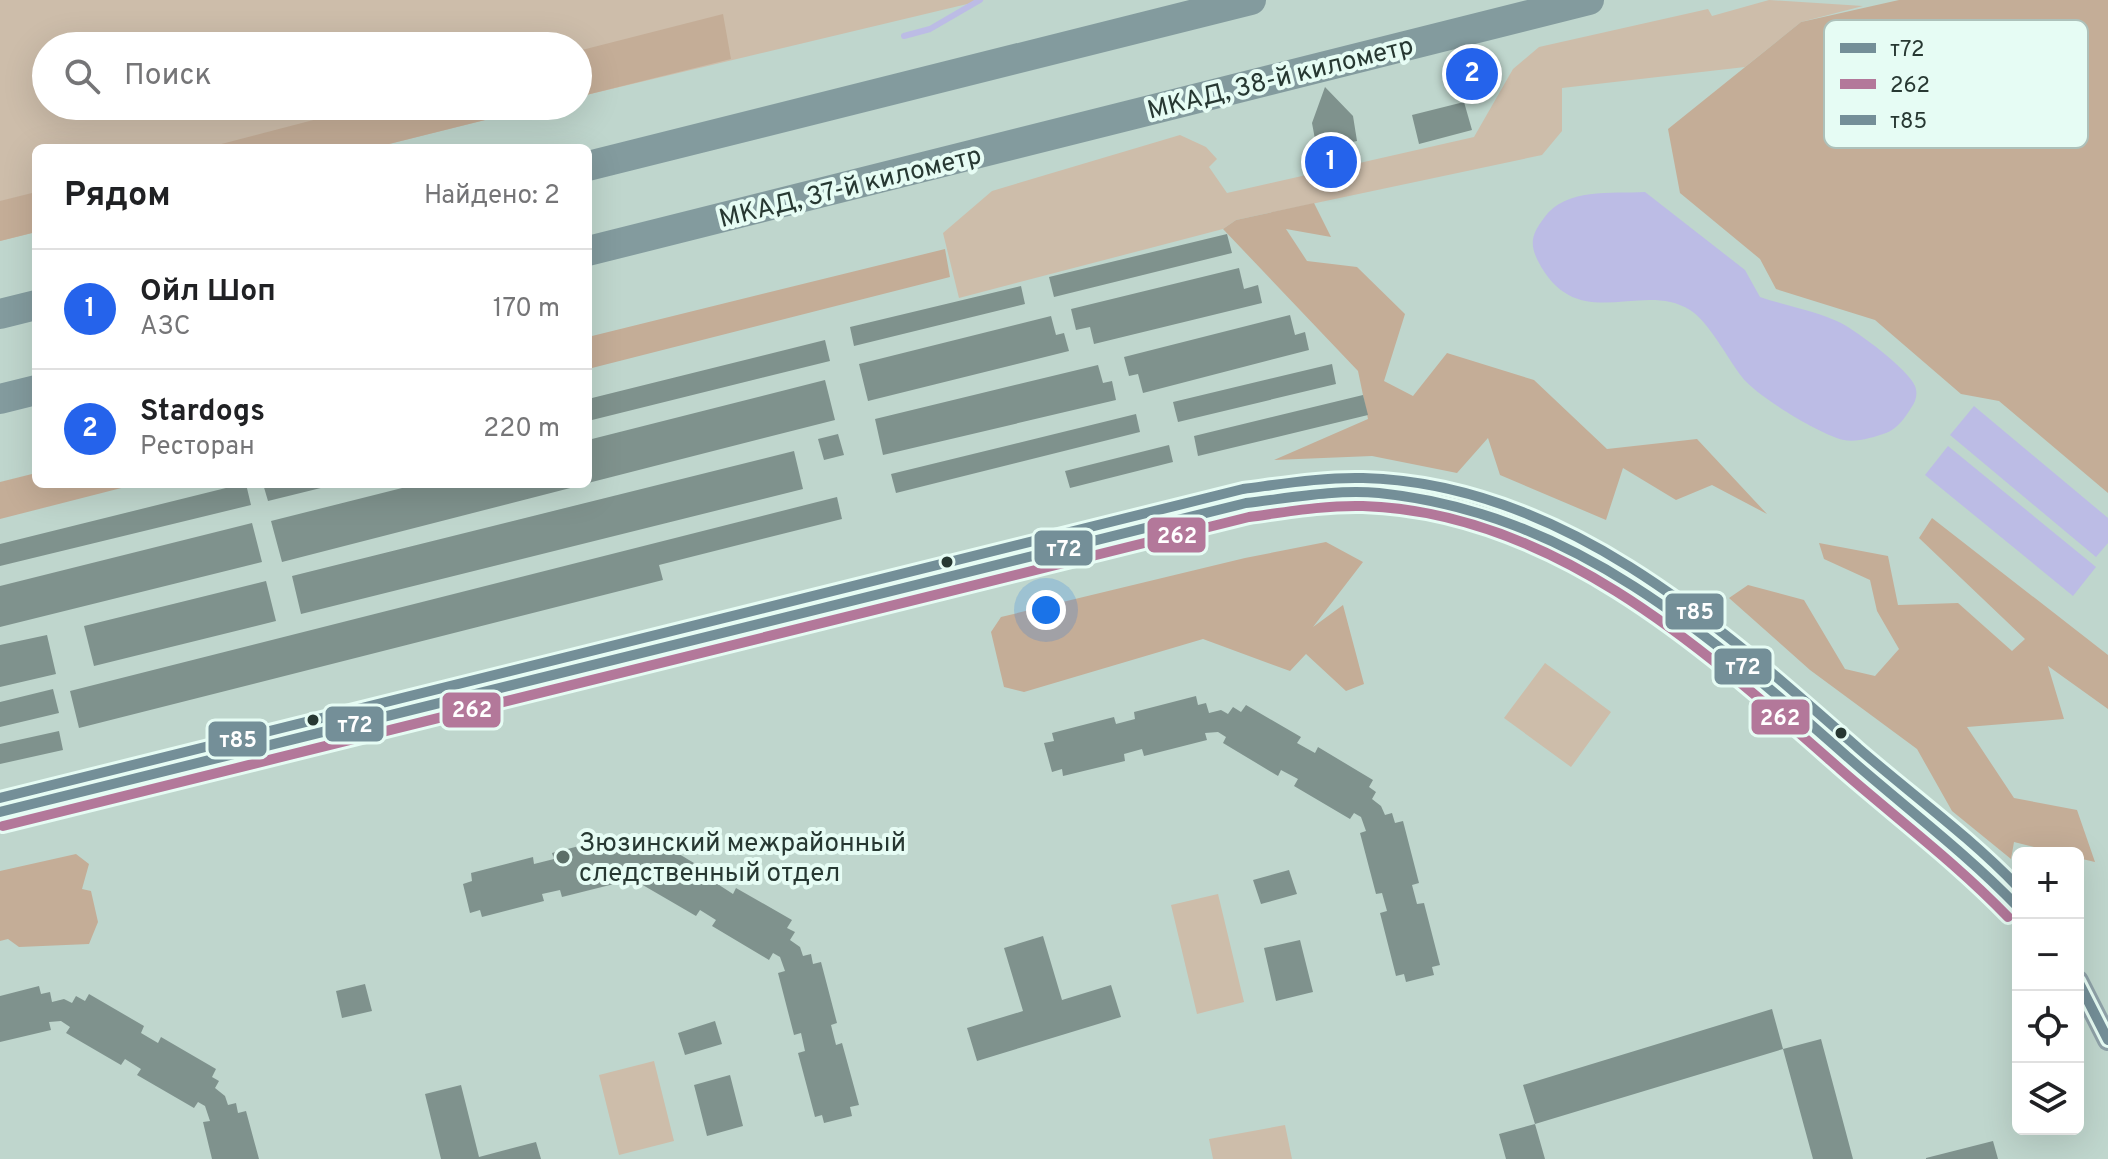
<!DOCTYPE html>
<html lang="ru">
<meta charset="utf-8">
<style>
body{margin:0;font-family:Overpass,sans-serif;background:#f6f6f6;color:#202124}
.controls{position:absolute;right:24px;bottom:24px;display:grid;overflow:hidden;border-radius:12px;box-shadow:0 8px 32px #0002}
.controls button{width:72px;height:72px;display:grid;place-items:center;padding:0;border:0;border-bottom:2px solid #e0e0e0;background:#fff;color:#202124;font:40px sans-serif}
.you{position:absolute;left:1046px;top:610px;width:28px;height:28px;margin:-20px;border:6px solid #fff;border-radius:50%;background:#1a73e8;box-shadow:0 0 0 12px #1a73e833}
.badge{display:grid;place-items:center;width:52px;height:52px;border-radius:50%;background:#2563eb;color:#fff;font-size:26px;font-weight:700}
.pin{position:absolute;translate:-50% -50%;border:4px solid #fff;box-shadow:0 2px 8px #0006}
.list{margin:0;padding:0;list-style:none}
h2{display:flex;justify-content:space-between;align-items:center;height:104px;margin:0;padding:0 32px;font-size:34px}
h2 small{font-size:26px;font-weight:400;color:#757577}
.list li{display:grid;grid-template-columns:52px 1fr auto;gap:24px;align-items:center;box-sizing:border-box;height:120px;padding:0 32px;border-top:2px solid #e0e0e0}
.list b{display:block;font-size:30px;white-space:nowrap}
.list p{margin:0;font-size:26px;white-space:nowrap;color:#757577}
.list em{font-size:26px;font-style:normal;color:#757577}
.icon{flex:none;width:44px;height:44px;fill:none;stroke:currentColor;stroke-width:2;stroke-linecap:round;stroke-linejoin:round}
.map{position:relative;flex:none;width:2108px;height:1159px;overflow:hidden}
.search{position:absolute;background:#fff;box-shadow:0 8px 32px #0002;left:32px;top:32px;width:560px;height:88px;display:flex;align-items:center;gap:20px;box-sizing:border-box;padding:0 28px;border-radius:44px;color:#757577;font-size:30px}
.panel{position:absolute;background:#fff;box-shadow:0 8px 32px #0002;left:32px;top:144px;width:560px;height:344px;border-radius:12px}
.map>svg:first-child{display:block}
.green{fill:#cdbdaa}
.forest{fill:#c4ad97}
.water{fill:#bcbce5}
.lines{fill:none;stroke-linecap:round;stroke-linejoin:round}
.stream{stroke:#bcbce5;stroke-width:6}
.building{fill:#7f928d}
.tertiary{stroke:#8fa2a8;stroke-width:22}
.trunk{stroke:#839b9e;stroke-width:30}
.bus-1-casing{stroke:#e6fcf4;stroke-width:16}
.bus-2-casing{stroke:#e6fcf4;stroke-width:16}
.bus-3-casing{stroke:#e6fcf4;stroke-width:16}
.bus-1{stroke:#748f98;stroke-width:10}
.bus-2{stroke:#b3789a;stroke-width:10}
.bus-3{stroke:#748f98;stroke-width:10}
.bus-dot{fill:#273832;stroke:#e6fcf4;stroke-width:3}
.poi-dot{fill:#5c6f68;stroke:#e6fcf4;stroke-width:3}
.labels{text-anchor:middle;stroke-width:8;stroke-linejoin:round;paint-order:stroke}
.street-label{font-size:26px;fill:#273832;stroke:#e6fcf4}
.poi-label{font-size:26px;fill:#273832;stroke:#e6fcf4;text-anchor:start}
.key{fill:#e6fcf4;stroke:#adc1ba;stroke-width:2}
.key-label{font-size:22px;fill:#273832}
.line-badge{stroke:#e6fcf4;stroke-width:3}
.badge-label{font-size:22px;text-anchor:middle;font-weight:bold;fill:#fff}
</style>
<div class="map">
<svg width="2108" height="1159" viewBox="0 0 2108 1159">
<rect width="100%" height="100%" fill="#bfd6cd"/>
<path class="green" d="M0 0H984L578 97V46H46V106H541L373 148H36V232L0 241Z
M1769 0 1863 6 1801 22 1745 67 1562 88V131L1542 155 1236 220 1223 229 959 298 943 233 992 191 1180 135 1206 147 1217 159 1209 167 1227 193 1474 137 1513 69 1539 47 1708 9 1712 16Z
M1545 663 1611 712 1571 767 1504 718Z
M1218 894 1244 1002 1197 1014 1171 905Z
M654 1061 674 1141 619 1155 599 1075Z
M1285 1125 1292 1159H1213L1209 1139Z"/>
<path class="forest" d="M1899 0H2108V493L1999 401 1961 394 1875 320 1776 289 1760 259 1680 193 1668 129 1801 22Z
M723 14 731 59 578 97V51Z
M367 106H541L373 148H206Z
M36 192V232L0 241V201Z
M1314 203 1331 237 1286 229 1307 261 1357 267 1405 314 1384 381 1413 396 1447 353 1534 380 1607 449 1697 439 1767 514 1712 485 1676 500 1623 468 1606 520 1500 475 1488 438 1457 473 1372 456 1274 460 1368 419 1358 371 1223 229 1236 220Z
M945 249 950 277 588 369V337Z
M36 473V484H137L0 519V482Z
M1932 518 2108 655V709L2048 666 2064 719 1967 727 2014 798 2077 810 2095 862 2078 858V853H2058L2014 842 2011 859 1952 811 1917 749 1810 670 1729 598 1748 585 1804 600 1845 669 1875 676 1899 649 1877 611 1870 580 1824 559 1819 543 1888 556 1898 605 1958 603 2012 651 2025 639 1919 538Z
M1326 542 1363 562 1313 627 1343 605 1364 684 1346 691 1306 654 1290 671 1203 639 1024 692 1004 687 991 632 1001 617 1245 558Z
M76 854 89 864 82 889 91 891 98 922 89 944 19 947 8 939 0 941V871Z"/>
<path class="water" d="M1645 192 1745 270 1760 297C1786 306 1817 311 1841 323 1858 332 1908 369 1915 386 1918 394 1916 401 1911 408 1905 418 1897 429 1886 433 1875 437 1855 443 1844 440 1821 435 1756 396 1742 377 1728 359 1709 322 1690 310 1641 279 1577 337 1538 261 1529 243 1532 234 1544 218 1566 187 1611 194 1645 192Z
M1974 406 2108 518V543L2096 557 1950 435Z
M1948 446 2096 567 2073 596 1925 475Z"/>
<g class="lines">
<path class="stream" d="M904 36 930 29 980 0"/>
</g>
<path class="building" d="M1482 66 1485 80 1463 85 1460 71Z
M1325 87 1353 116 1357 141 1352 142 1356 166 1331 170 1330 163 1324 164 1321 149 1317 150 1312 123Z
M1464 102 1472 130 1419 144 1412 115Z
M1227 234 1232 253 1054 297 1049 277Z
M1239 268 1244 289 1258 285 1262 303 1094 344 1090 327 1076 330 1071 309Z
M1021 286 1025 304 854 346 850 327Z
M1290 315 1295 335 1305 332 1309 350 1143 393 1138 374 1129 376 1124 357Z
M1051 316 1056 335 1064 333 1069 351 868 401 859 364Z
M825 340 830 361 588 421V399Z
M1332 364 1336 384 1178 422 1173 402Z
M1098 365 1103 383 1112 381 1116 400 883 455 875 419Z
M825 380 835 420 588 483V440Z
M1363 395 1368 415 1198 456 1194 436Z
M1136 414 1140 432 896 493 891 474Z
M838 434 844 455 824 460 818 439Z
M1169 445 1173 462 1070 488 1065 471Z
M794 451 803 489 301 614 292 576Z
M242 484H246L251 505 0 566V544Z
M263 484H332L333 485 268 501Z
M418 484H581L582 485 282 562 271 521Z
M837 497 842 519 659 565 663 580 79 728 70 691Z
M252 523 262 562 0 627V586Z
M266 581 276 621 94 666 84 626Z
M47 635 56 674 0 687V645Z
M53 689 59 713 0 727V702Z
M1196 696 1198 705 1206 703 1209 713 1221 710 1228 714 1233 707 1241 712 1246 705 1301 737 1297 743 1315 753 1318 747 1373 780 1369 787 1376 792 1372 799 1381 806 1385 815 1392 813 1395 823 1403 821 1419 883 1412 885 1417 904 1424 903 1440 965 1432 967 1434 975 1406 982 1404 974 1396 976 1380 913 1387 911 1382 893 1376 894 1360 833 1366 831 1361 817 1354 813 1350 819 1294 786 1298 779 1281 770 1278 776 1223 743 1226 737 1218 732 1205 733 1207 740 1144 756 1142 749 1124 754 1125 761 1063 776 1062 769 1052 772 1044 743 1054 741 1052 733 1114 717 1116 724 1135 719 1134 712Z
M59 731 63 750 0 764V744Z
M614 837 616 845 625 843 627 853 639 850 647 854 651 847 660 852 664 845 719 878 716 883 733 894 736 888 792 920 787 928 795 932 790 940 800 947 803 956 811 954 813 964 821 962 837 1023 831 1025 836 1045 842 1043 859 1105 850 1107 852 1116 824 1123 822 1115 815 1117 798 1053 805 1051 801 1033 794 1035 778 973 785 971 780 957 773 953 769 960 712 926 716 920 700 910 696 916 641 884 645 878 636 873H624L626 881 562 897 560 890 542 894 544 901 482 917 480 910 470 913 463 884 472 881 471 873 533 857 534 864 554 859 552 853Z
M1289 870 1297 894 1261 904 1253 880Z
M1043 936 1062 1000 1111 985 1121 1017 977 1061 967 1028 1023 1011 1004 948Z
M1300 940 1313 992 1276 1001 1264 948Z
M365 984 372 1011 342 1018 336 991Z
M39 986 41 994 50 992 52 1002 64 999 72 1003 76 996 85 1001 89 994 144 1026 141 1033 158 1043 161 1037 216 1069 212 1077 219 1081 215 1088 225 1096 228 1105 236 1103 238 1113 246 1111 259 1159H212L203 1122 210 1121 205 1106 198 1102 194 1108 137 1075 141 1069 125 1059 121 1065 66 1033 70 1027 61 1021 49 1022 51 1030 0 1042V996Z
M1772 1009 1783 1049 1821 1039 1853 1159H1813L1783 1049 1535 1124 1523 1085Z
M715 1021 722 1044 685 1055 678 1033Z
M730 1075 743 1126 707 1136 694 1085Z
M461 1085 479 1157 536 1142 541 1159H441L425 1094Z
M1535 1124 1545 1159H1506L1499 1134Z
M1993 1141 1998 1159H1926V1158Z"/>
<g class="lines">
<path class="tertiary" d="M0 812 1246 503C1290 498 1335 489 1379 493 1569 509 1689 622 1827 739 1854 763 1881 787 1909 810 1946 841 1985 871 2018 907
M2078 981 2108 1040"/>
<path class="trunk" d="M588 166 1251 0
M588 251 1589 0
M0 314 36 305
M0 399 36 390"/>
<g class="bus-1-casing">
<path id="bus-1" d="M0 812 1246 503C1290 498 1335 489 1379 493 1573 513 1710 635 1850 759 1906 808 1966 853 2018 907
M2078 981 2108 1040"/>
</g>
<g class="bus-2-casing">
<path id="bus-2" d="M3 826 1249 517C1286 512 1325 505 1363 506 1553 512 1705 650 1840 769 1896 818 1956 863 2008 917"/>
</g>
<g class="bus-3-casing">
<path id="bus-3" d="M0 798 1243 489C1282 484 1323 477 1363 478 1561 483 1718 624 1858 748 1911 794 1969 836 2018 887"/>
</g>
<use href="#bus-1" class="bus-1"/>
<use href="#bus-2" class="bus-2"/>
<use href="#bus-3" class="bus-3"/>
</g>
<g class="bus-dot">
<circle cx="947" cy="562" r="7"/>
<circle cx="313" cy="720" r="7"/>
<circle cx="1841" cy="733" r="7"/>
</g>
<circle class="poi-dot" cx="563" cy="857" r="8"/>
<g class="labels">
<g class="street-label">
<text transform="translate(1280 77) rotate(-14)" y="9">МКАД, 38-й километр</text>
<text transform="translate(850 186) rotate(-14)" y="9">МКАД, 37-й километр</text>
</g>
<g class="poi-label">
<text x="579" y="851">Зюзинский межрайонный<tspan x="579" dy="30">следственный отдел</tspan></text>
</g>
</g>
<rect x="1824" y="20" width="264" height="128" rx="12" class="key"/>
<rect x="1840" y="43" width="36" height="10" fill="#748f98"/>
<rect x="1840" y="79" width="36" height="10" fill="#b3789a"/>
<rect x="1840" y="115" width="36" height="10" fill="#748f98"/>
<g class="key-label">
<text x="1890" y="56">т72</text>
<text x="1890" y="92">262</text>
<text x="1890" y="128">т85</text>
</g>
<g class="line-badge">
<rect x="1146" y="516" width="61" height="38" rx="8" fill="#b3789a"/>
<rect x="1033" y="529" width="61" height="38" rx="8" fill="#748f98"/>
<rect x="1664" y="592" width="61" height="39" rx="8" fill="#748f98"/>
<rect x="1713" y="647" width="60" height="39" rx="8" fill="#748f98"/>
<rect x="441" y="691" width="61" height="38" rx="8" fill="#b3789a"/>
<rect x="1750" y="698" width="61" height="38" rx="8" fill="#b3789a"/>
<rect x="324" y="705" width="61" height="38" rx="8" fill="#748f98"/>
<rect x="207" y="720" width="61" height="38" rx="8" fill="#748f98"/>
</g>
<g class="badge-label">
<text x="1177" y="543">262</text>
<text x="1064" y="556">т72</text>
<text x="1695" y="619">т85</text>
<text x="1743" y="674">т72</text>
<text x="472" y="717">262</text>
<text x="1780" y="725">262</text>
<text x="355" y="732">т72</text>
<text x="238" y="747">т85</text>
</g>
</svg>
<div class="controls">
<button>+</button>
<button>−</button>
<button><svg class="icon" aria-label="locate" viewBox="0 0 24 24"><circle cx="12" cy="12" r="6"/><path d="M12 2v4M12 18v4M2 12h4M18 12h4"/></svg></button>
<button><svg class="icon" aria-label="layers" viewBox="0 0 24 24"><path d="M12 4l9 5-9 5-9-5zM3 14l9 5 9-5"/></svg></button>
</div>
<div class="you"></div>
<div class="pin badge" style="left:1331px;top:162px">1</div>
<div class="pin badge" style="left:1472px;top:74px">2</div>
<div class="search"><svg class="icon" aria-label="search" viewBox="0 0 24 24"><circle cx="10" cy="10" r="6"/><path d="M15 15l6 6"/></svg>Поиск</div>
<section class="panel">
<h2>Рядом<small>Найдено: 2</small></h2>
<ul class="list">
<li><span class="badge">1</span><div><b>Ойл Шоп</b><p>АЗС</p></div><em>170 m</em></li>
<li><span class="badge">2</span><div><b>Stardogs</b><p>Ресторан</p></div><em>220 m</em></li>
</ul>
</section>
</div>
